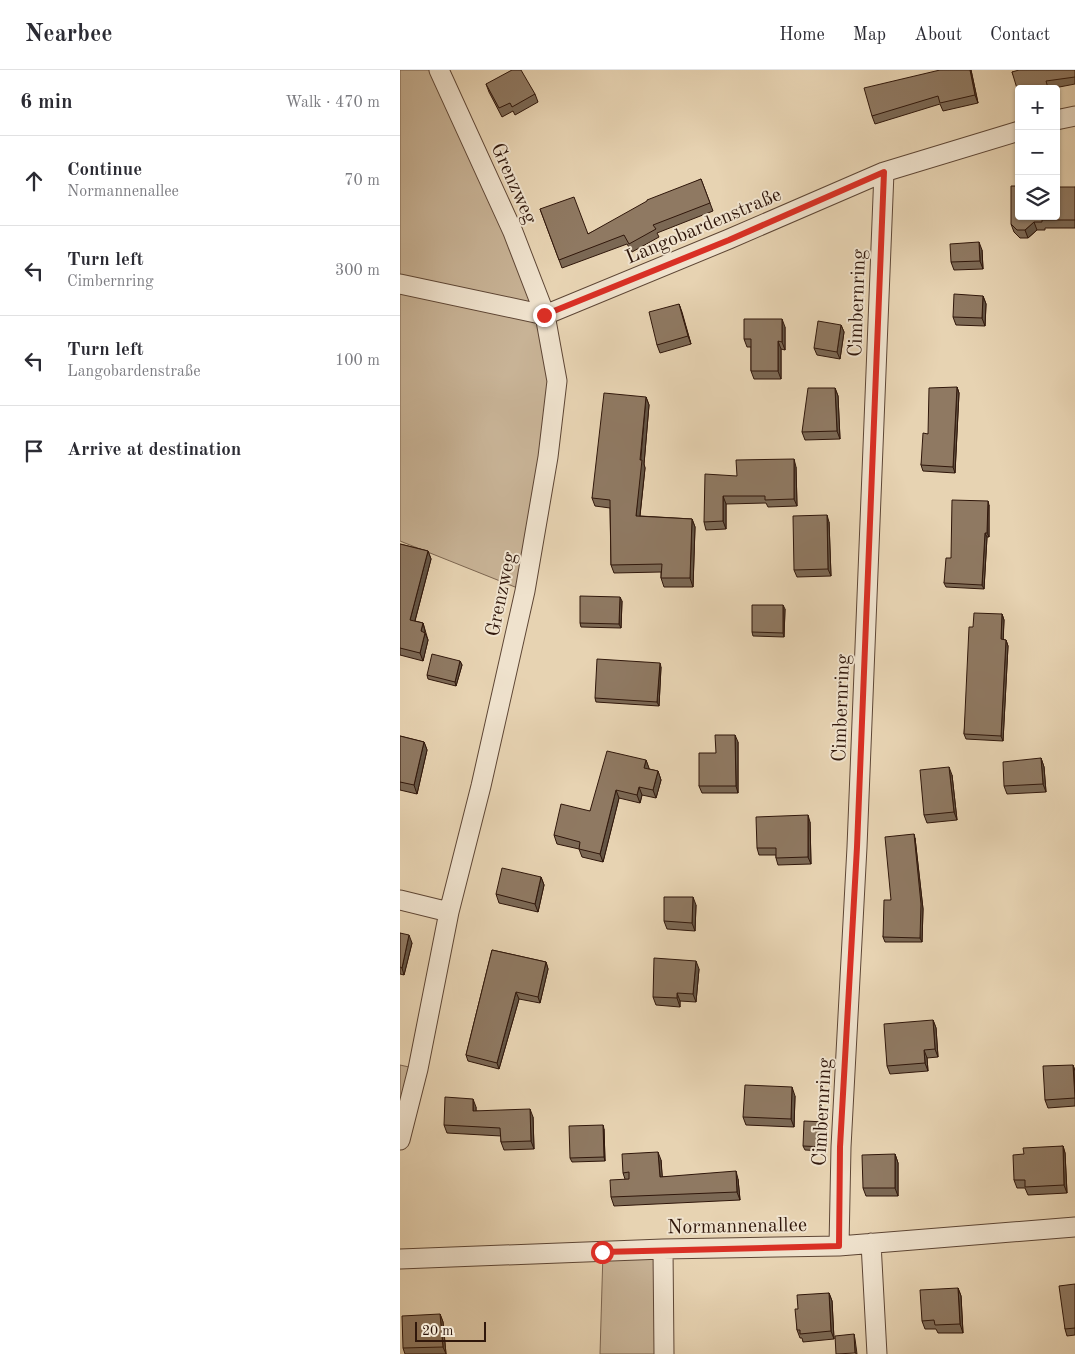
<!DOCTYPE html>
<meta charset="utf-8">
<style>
body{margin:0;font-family:"Old Standard TT",serif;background:#f7f7f7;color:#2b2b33}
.controls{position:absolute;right:15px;top:15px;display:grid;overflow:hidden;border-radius:5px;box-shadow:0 1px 4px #0004}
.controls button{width:45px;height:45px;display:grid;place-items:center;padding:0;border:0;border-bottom:1px solid #e1e1e2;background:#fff;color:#2b2b33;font:25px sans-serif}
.scale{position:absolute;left:15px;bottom:12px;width:71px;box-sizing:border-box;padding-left:5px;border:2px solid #30170b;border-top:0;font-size:14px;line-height:18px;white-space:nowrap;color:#30170b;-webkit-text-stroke:4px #efe2cd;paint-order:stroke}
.stop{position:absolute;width:15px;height:15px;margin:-11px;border:4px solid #d93025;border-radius:50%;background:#fff}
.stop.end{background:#d93025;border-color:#fff;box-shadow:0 1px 5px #0008}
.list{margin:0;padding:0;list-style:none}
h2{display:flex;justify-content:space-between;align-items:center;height:65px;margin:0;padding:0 20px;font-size:21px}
h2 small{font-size:16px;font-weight:400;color:#7c7c81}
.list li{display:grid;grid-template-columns:32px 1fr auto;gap:15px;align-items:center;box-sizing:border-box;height:90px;padding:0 20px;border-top:1px solid #e1e1e2}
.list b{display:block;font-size:19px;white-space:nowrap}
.list p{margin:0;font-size:16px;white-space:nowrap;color:#7c7c81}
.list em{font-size:16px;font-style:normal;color:#7c7c81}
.icon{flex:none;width:28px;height:28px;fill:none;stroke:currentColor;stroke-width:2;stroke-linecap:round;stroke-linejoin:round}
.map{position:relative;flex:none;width:675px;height:1284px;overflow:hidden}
header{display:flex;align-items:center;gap:30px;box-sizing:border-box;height:70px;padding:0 25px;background:#fff;border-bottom:1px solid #e1e1e2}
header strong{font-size:24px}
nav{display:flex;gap:28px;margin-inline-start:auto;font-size:18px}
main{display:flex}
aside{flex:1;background:#fff}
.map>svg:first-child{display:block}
.green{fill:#c8b396;stroke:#7c6550}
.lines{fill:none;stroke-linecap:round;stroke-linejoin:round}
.street-casing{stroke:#5e4635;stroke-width:21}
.street{stroke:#efe2cd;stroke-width:19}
.wall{fill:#7b6854;stroke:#30170b}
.shaded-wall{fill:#645545;stroke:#30170b}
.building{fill:#8f7962;stroke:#30170b}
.route{stroke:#d93025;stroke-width:6}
.labels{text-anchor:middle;stroke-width:4;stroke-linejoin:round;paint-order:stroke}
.street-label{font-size:20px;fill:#30170b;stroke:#efe2cd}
</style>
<header>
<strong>Nearbee</strong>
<nav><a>Home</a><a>Map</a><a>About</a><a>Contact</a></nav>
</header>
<main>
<aside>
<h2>6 min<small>Walk · 470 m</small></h2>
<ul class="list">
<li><svg class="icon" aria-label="ahead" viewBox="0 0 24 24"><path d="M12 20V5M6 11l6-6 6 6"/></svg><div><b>Continue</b><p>Normannenallee</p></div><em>70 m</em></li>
<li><svg class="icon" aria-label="left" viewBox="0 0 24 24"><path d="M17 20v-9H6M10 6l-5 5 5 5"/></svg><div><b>Turn left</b><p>Cimbernring</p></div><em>300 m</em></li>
<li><svg class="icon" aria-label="left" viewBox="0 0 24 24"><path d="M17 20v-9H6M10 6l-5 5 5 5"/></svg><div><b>Turn left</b><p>Langobardenstraße</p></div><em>100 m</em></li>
<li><svg class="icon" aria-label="arrive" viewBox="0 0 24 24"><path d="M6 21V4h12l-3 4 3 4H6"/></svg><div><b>Arrive at destination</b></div></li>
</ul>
</aside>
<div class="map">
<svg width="675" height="1284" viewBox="0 0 675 1284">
<rect width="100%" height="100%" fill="#e7d3b2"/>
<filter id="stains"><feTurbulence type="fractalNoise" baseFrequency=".004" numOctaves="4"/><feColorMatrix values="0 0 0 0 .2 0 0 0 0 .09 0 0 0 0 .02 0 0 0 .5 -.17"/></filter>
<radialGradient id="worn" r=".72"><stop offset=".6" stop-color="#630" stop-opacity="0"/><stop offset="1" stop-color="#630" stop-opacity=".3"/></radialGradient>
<path class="green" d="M0 0H39L113 161 157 311 125 521 0 471Z
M0 995 18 999 0 1070Z
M263 1179 264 1284H200L203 1182Z"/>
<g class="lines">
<g class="street-casing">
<path id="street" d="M656 50 675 46
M0 214 145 245 329 169 484 102 619 61
M0 830 49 842
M0 1070 18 999 49 842 81 716 125 521 148 387 157 311 145 245 113 162 39 0
M471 1173 477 1284
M439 1176 441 1077 457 777 484 102
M263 1179 264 1284
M0 1189 263 1179 439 1176 675 1157"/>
</g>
<use href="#street" class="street"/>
</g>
<path class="wall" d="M571 0 578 33 543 41 540 34 475 54 472 46Z
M675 0V14L649 19H619L612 2Z
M86 14 135 24 138 32 115 45 113 41 102 47 89 22Z
M301 109 313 141 257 163 259 167 232 182 227 174 162 198 140 139 188 164Z
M675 117V158H645V160H637L628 168H620L614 162 611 154Z
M582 180 583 199 554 200 551 192Z
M583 226 586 234 585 256 556 255 553 247Z
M279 234 291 274 260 283 257 275Z
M441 255 444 262 440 289 417 285 414 278Z
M385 257V280L381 279V309H354L351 301V277H347L344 269Z
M557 317 559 323 555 403 523 401 521 395 528 364Z
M435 318 438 326 440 369 405 370 402 362Z
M246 327 249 335 244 394 245 398 240 446 292 449 295 457 293 517H264L261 508V502L214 503 211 495 210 438 195 436 192 428Z
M396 397 397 436 368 437 366 433 326 434V459L306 460 304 452 337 406Z
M589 435V467H587L584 519 546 517 544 513 551 488Z
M429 452 431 506 397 507 394 500Z
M0 474 28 481 31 489 15 551 23 553 28 570 23 591 0 585Z
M222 531 221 558 181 557 180 553Z
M385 539 384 567 353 566 352 562Z
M602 544 604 550 603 570H606L608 576 603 671 566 669 564 664 573 557Z
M60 591 62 595 56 616 28 609 27 605Z
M261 597 259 636 196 632 195 628Z
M0 666 24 672 27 680 17 724 0 720Z
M338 672V723H302L299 716 316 683Z
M641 688 644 697 646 722 607 724 604 716Z
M246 690 249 699 258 701 261 710 256 728 242 725 240 733 219 728 203 792 182 787 179 779 157 774 154 765 190 741Z
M552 705 557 750 527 753 524 745Z
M410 752 411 794 378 795 376 788V785H359L357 778Z
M515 768 523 839 522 872H485L483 867 491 830Z
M141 807 144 815 138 842 99 833 96 824Z
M296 835 295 861 267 859 264 851Z
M0 863 12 873 4 905 0 904Z
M92 880 146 892 148 899 140 933 119 929 99 999 68 991 66 985Z
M299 899 296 932 280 931V937L256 935 253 927Z
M533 950 536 958 538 987 527 988 528 1001 490 1004 487 996Z
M673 995 675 1001V1036L648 1038 645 1030Z
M395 1026 394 1057 346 1055 343 1047Z
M76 1037V1041L133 1047 134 1079 104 1080 101 1072V1066L47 1063 44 1055Z
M426 1052 427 1056 426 1081 405 1080 403 1076Z
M204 1059 205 1091 172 1092 170 1088Z
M663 1076 665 1083 667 1123 628 1125 625 1118H617L614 1110 624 1084Z
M495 1084 498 1093V1126H466L463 1118Z
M261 1090 262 1107 338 1109 340 1130 214 1136 211 1127 225 1109 223 1103Z
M675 1214V1265L667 1266 665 1259Z
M558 1218 561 1226 563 1263H538L536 1259H525L522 1251Z
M429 1223 432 1231 434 1269 403 1272 402 1268H400L397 1260 398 1239Z
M40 1244 43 1252 46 1284H5L3 1278Z"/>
<path class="shaded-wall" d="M570 0H571L578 33 575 25Z
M634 152 637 160 628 168 625 160Z
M579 172 582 180 583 199 580 191Z
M583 226 586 234 585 256 582 248Z
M279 234 282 242 291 274 288 266Z
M382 249 385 257V280L382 272Z
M441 255 444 262 440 289 437 282Z
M378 271 381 279V309L378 301Z
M557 317 559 323 555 403 553 397Z
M435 318 438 326 440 369 437 361Z
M246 327 249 335 244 394 245 398 239 454 236 446Z
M394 389 396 397 397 436 394 429Z
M323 426 326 434V459L323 451Z
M588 431 589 435V467L587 463Z
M427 445 429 452 431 506 428 499Z
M292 449 295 457 293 517 290 508Z
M585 463 587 467 584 519 582 515Z
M28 481 31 489 13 558 10 550Z
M220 527 222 531 221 558 219 554Z
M383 535 385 539 384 567 383 563Z
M602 544 604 550 603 575 601 569Z
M23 553 25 561 23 569 21 561Z
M25 563 28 570 23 591 20 583Z
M606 570 608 576 603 671 601 666Z
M60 591 62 595 56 616 55 612Z
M260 593 261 597 259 636 257 632Z
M335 665 338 672V723L336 716Z
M24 672 27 680 17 724 14 715Z
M641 688 644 697 646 722 643 714Z
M246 690 249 698 247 706 244 698Z
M549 697 552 705 557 750 554 742Z
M258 701 261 710 256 728 253 720Z
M239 717 242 725 240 733 237 725Z
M216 720 219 728 203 792 200 784Z
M408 745 410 752 411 794 408 787Z
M514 764 515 768 523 839 522 872 520 868Z
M141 807 144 815 138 842 135 834Z
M293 827 296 835 295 861 292 853Z
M9 865 12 873 4 905 2 898Z
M296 891 299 899 296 932 293 924Z
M146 892 148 899 140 933 138 927Z
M116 922 119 929 99 999 97 993Z
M277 923 280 931V937L277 928Z
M533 950 536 958 538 987 535 979Z
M524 980 527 988 528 1001 525 993Z
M673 995 675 1001V1020Z
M392 1017 395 1026 394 1057 391 1049Z
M73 1029 76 1037V1049L73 1041Z
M130 1039 133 1047 134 1079 131 1071Z
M426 1052 427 1056 426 1081 425 1077Z
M203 1055 204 1059 205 1091 204 1087Z
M663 1076 665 1083 667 1123 664 1115Z
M258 1082 261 1090 263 1115 260 1107Z
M495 1084 498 1093V1126L495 1118Z
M336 1101 338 1109 340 1130 337 1122Z
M558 1218 561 1226 563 1263 560 1254Z
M429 1223 432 1231 434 1269 431 1261Z
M40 1244 43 1252 46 1284 43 1277Z
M454 1264 455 1269 457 1284 455 1283Z"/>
<path class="building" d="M112 0H121L135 24 112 37 110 33 99 38 86 14Z
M540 0H570L575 25 540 33 538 26 472 46 464 18Z
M619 0H675V7L646 11 648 18 644 19H619V25L612 2Z
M301 109 310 133 253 155 256 159 229 174 224 165 159 190 140 139 174 127 188 164 247 131V130Z
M611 116H619V146H656V117H675V150H642V152H634L625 160H617L611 154Z
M579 172 580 191 551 192 550 174Z
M554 224 583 226 582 248 553 247Z
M279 234 288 266 257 275 249 242Z
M344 249H382V272L378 271V301H351V269H344Z
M418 251 441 255 437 282 414 278Z
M557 317 553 397 521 395 523 363 528 364 529 318Z
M408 318H435L437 361 402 362Z
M204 323 246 327 240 390H242L236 446 292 449 290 508H261L262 494 211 495 210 430 192 428Z
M394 389V429L365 430V426H323V451L304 452 305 404 337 406 336 390Z
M552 430 588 431 587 463H585L582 515 544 513 546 488H551Z
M427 445 428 499 394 500 393 446Z
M0 474 28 481 10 550 23 553 21 561 25 563 20 583 0 578Z
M180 526 220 527 219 554 180 553Z
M352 535H383V563L352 562Z
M574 543 602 544 601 569 606 570 601 666 564 664 569 557H573Z
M32 584 60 591 55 612 27 605Z
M197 589 260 593 257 632 195 628Z
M315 665H335L336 716H299V683H316Z
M0 666 24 672 14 715 0 712Z
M207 681 246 690 244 698 258 701 253 720 239 717 237 725 216 720 200 784 179 779 180 772 154 765 161 734 190 741Z
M641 688 643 714 604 716 603 692Z
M549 697 554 742 524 745 520 700Z
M408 745V787L376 788V778H357L356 747Z
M514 764 521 834 520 868 483 867 484 830H491L485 767Z
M102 798 141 807 135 834 96 824Z
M264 827H293L292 853 264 851Z
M0 863 9 865 2 898 0 897Z
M92 880 146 892 138 927 116 922 97 993 66 985Z
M254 888 296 891 293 924 277 923V928L253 927Z
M533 950 535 979 524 980 525 993 487 996 484 954Z
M673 995 675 1028 645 1030 643 996Z
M345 1015 392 1017 391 1049 343 1047Z
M45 1027 73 1029V1041L130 1039 131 1071 101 1072 100 1058 44 1055Z
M404 1051 426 1052 425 1077 403 1076Z
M203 1055 204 1087 170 1088 169 1056Z
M663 1076 664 1115 625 1117V1110H614L613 1085 624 1084 623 1078Z
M258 1082 260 1107 336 1101 337 1122 211 1127 210 1110 229 1109V1102L223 1103 222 1084Z
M495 1084V1118H463L462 1085Z
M675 1214V1258L665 1259 659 1216Z
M558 1218 560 1254 535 1255 534 1250 522 1251 520 1220Z
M429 1223 431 1261 400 1264V1260H397L395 1239H398L397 1225Z
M40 1244 43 1277 3 1278 2 1246Z
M454 1264 455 1283 436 1284 435 1266Z"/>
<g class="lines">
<path class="route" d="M144 245 329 170 484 102 457 777 440 1077 439 1176 202 1182"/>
</g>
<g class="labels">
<g class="street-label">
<text transform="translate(115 113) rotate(66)" y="7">Grenzweg</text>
<text transform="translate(303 155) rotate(-23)" y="7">Langobardenstraße</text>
<text transform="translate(456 233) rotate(-88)" y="7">Cimbernring</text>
<text transform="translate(100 524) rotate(-78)" y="7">Grenzweg</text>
<text transform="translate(440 638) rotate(-88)" y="7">Cimbernring</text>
<text transform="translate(421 1042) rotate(-87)" y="7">Cimbernring</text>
<text transform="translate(337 1155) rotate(-1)" y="7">Normannenallee</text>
</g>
</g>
<rect width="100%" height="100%" filter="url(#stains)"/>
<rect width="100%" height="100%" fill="url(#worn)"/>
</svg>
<div class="controls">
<button>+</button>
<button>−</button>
<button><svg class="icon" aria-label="layers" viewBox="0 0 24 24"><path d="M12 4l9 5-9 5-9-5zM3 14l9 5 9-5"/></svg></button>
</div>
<div class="scale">20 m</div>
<div class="stop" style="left:202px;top:1182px"></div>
<div class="stop end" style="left:144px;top:245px"></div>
</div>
</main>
